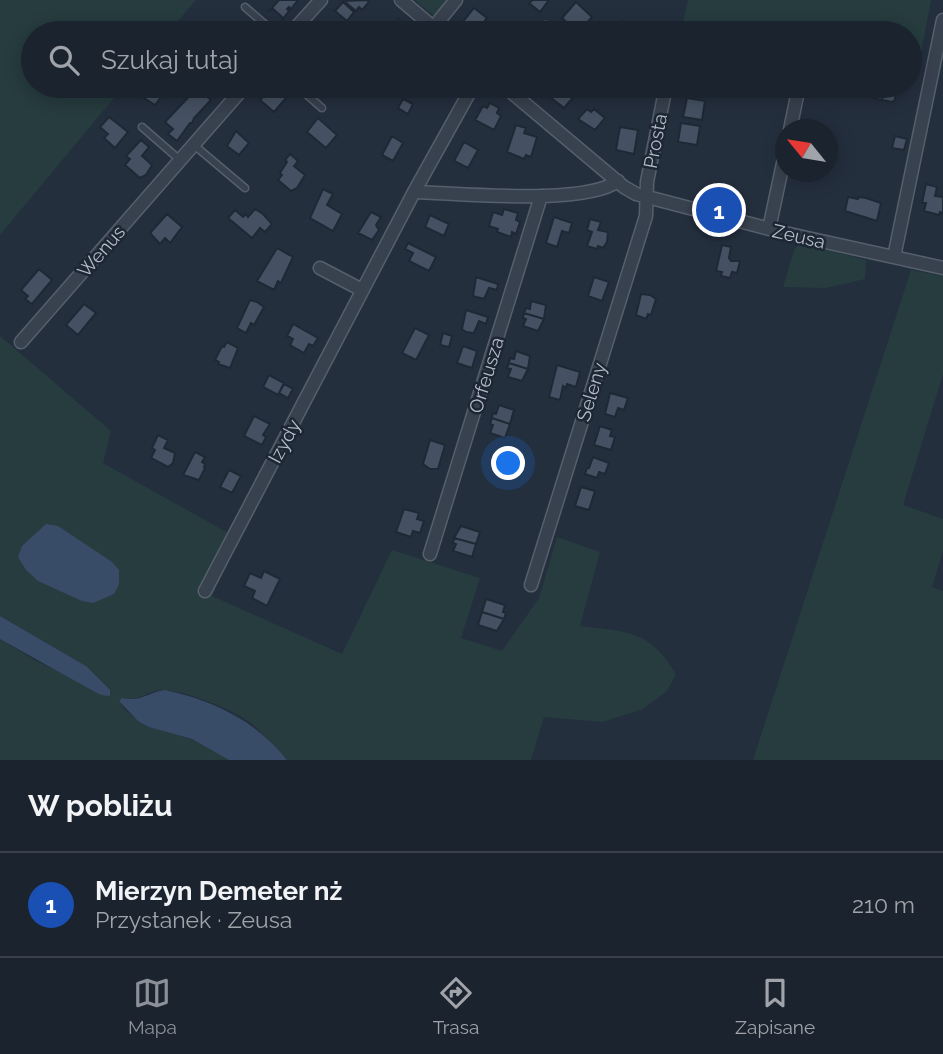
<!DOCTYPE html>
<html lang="pl">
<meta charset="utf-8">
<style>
body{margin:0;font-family:Raleway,sans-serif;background:#282f3a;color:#f1f3f6}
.compass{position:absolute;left:775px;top:119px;width:63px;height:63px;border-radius:50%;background:#1b232e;box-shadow:0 4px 18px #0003;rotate:300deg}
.you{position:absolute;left:509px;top:464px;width:24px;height:24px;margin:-18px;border:5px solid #fff;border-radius:50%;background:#1a73e8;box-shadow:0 0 0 10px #1a73e833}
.badge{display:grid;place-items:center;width:46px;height:46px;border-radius:50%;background:#8c9099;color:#fff;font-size:23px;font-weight:700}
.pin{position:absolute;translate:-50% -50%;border:4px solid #fff;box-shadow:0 2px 7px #0006}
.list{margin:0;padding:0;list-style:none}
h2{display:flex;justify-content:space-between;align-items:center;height:91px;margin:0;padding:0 28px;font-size:30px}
h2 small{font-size:23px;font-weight:400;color:#a0a4aa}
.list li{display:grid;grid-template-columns:46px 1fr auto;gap:21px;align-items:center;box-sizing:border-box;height:105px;padding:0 28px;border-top:2px solid #39404a}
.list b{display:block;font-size:26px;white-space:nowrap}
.list p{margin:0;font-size:23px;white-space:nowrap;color:#a0a4aa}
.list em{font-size:23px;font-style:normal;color:#a0a4aa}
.icon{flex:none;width:38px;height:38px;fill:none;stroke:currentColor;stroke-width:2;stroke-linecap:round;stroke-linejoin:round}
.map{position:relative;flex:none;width:943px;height:760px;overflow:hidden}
.search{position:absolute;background:#1b232e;box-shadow:0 4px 18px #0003;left:21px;right:21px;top:21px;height:77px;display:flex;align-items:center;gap:18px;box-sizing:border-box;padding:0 24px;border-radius:38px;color:#a0a4aa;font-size:26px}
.sheet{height:196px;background:#1b232e}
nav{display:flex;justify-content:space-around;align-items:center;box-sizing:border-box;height:98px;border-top:2px solid #39404a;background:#1b232e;font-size:19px;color:#a0a4aa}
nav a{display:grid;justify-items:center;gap:4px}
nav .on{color:#8c9099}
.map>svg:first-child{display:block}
.green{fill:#263c3f}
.water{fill:#394c67}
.building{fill:#455162;stroke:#1f2835;stroke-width:2}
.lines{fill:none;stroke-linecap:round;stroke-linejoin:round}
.lane-casing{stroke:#565f6c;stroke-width:9}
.street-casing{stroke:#565f6c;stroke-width:15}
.lane{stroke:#38414e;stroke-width:6}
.street{stroke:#38414e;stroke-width:12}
.labels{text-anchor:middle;stroke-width:5;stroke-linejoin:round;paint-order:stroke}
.street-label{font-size:19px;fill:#b4bcc9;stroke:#1d2633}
</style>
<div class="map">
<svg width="943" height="760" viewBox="0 0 943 760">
<rect width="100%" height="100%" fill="#242f3e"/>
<path class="green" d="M0 0H196L168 33H33V86H124L0 235Z
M415 0H451L436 18Z
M688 0H931L919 64 910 62V33H681Z
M799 243 866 260 865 279 826 288 783 287 794 250Z
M911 270 943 276V374L903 505 943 519V551L932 587 943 591V760H753Z
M0 336 111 431 103 463 239 539 212 596 342 654 392 550 480 578 461 638 502 651 539 598 557 537 600 552 580 626C627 632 649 629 676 674L667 691 643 709 603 722 544 717 531 760H287C276 748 264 735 252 724 235 710 186 691 164 690 147 690 142 702 122 698L119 701C135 727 164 730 190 739 204 744 217 752 229 760H0V639L36 661 58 671 86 666 0 616Z"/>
<path class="water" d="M46 524 58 526 112 562 119 570V584L114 594 93 603 82 601 38 581 26 570 18 557 22 546Z
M0 616 86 666 110 690V696L101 695 86 687 0 639Z
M165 690C214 701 255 720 287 760H229L192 739 149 727 138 721 119 701 122 698C142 702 146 693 165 690Z"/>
<path class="building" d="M279 0H298L291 9 289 7 287 9 289 11 282 20V17L273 9 270 10Z
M367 0 369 2 362 10 359 7 356 11 344 1Z
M533 0H549L540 12 529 3Z
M343 2 354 12 347 21 335 11Z
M576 2 592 17 582 29 578 25 574 29 562 18Z
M474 8 487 18 475 33 462 23Z
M398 19 407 26 406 27 413 33H395L390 29Z
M622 21 630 28 628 33H609Z
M195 23 206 31 205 33H199L194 28 189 33 187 32Z
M129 86 134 89 127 96 123 92Z
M138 86H154L144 98 136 89Z
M154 86 165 92 155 105 144 98Z
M567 86 576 94 564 108 550 97 558 88 562 92Z
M875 86H885L882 100 872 98V93Z
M885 86H896L895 100 892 102 882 100Z
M274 87 286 98 274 112 260 100Z
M197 88 211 100 194 118 192 123H190L177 141 168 134 173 129 165 122Z
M687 98 705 101 702 120 683 117Z
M403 99 413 104 408 114 398 108Z
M490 103 499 108 497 113 501 116 494 130 475 120 483 106 487 108Z
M587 109 591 112 594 109 605 118 595 130 578 119Z
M109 117 128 132 115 148 104 138 108 134 100 127Z
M318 118 337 135 326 148 307 132Z
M681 123 700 126 697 145 678 142Z
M516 125 526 128 524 133 537 137 531 157 526 155 524 159 507 152Z
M620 127 638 130 634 154 616 150Z
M236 131 249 143 239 155 227 146Z
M392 136 403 143 393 161 382 155Z
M895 136 907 139 904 150 892 148Z
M141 140 149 147 142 156 152 165 146 175 140 178 125 165 130 159 126 156Z
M464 142 478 150 468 168 454 161Z
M290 154 298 161 294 166 305 175 297 188 291 191 278 180 282 175 280 173 287 162 285 160Z
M926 184 937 187 935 196 943 197V213L940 212 939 215 924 211 926 203H922Z
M323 189 333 194 327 205 342 214 333 231 310 218Z
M848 197 858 199V197L866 198 881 203 877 221 845 211Z
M255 209 263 214 272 224 265 232 260 228 252 238 228 218 235 210 243 217 246 214 248 217Z
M504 209 518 213 516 220 520 222 516 234 512 232 511 237 497 232 498 229 489 226 493 212 502 215Z
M371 212 381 217 376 225 379 230 372 240 358 233Z
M167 214 182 227 170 243 165 238 160 244 150 233Z
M430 215 449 224 444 236 425 227Z
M554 217 572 223 569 233 562 231 557 247 546 243Z
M590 219 601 222 598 230 608 232 607 242 603 248 598 246 597 249 587 246 592 232 587 230Z
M408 243 436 257 429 271 409 261 413 253 405 249Z
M722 245 731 247 729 258 731 261H740L737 273 732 272 730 278 721 276 722 272 716 271Z
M277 248 293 257 281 283 278 281 274 290 257 281Z
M39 269 52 280 32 304 25 299 28 296 21 290Z
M476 277 498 284 497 290 489 288 484 299 473 296Z
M594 277 609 282 602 301 588 296Z
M641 294 650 295 656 299 651 315 648 314 646 319 636 315Z
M250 300 257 302 264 307 254 325 251 323 246 333 237 328Z
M531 301 546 305 544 319 524 313 526 308 530 309Z
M84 304 96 313 78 335 66 325Z
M466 310 488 317 486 324 479 321 474 333 466 332 462 329Z
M524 313 544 319 538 331 523 326 526 319 523 318Z
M293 324 318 338 313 346 309 344 304 353 290 345 293 339 287 336Z
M415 328 429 335 416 360 402 353Z
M443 333 452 336 449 347 440 345Z
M227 342 238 348 230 368 218 364 219 362 215 360 222 346 224 347Z
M463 346 477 351 472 368 457 363Z
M516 351 530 356 528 369 509 363 510 358 514 359Z
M509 363 528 369 522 381 508 377 511 369 507 368Z
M557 365 580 372 576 387 567 384 566 388 563 386 560 400 549 397Z
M269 375 284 383 278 395 263 387Z
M284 384 293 389 288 398 279 393Z
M610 393 628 398 624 410 618 408 615 417 605 414Z
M499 405 514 410 510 424 492 418 493 413 496 414Z
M254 416 270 424 263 435 266 437 262 445 244 436Z
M492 418 510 424 505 438 490 433 493 425 490 424Z
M600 426 612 430 610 436 615 437 611 450 594 445Z
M158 435 168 440 164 448 175 453 173 463 168 467 151 458 155 450 152 448Z
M430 440 445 445 438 469H430L423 464Z
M195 452 205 457 202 462 205 464 204 467 205 468 199 480 183 475Z
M593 457 609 463 605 474 599 472 597 478 585 474 587 468H589Z
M229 470 241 476 232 493 220 487Z
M581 487 595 491 589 510 575 506Z
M404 509 419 513 417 519 424 521 420 533 413 531 411 537 396 532Z
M461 526 480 532 476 544 454 538Z
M454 538 476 544 472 557 453 551 456 544 453 543Z
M264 571 280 579 267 606 252 598 255 591 244 586 250 573 261 578Z
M486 599 505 605 503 612 506 613 504 619 482 612Z
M482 612 504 619 497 631 478 625Z"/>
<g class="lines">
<g class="lane-casing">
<path id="lane" d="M245 7 275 33
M222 86 235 97
M297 86 322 108
M142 127 180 160
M194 145 245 188"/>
</g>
<g class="street-casing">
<path id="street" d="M401 0 440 33
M433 28 456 0
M291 33 321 0
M541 33 546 28
M504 86 624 187 636 194 785 233 943 268
M790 130 799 86
M414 192C459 193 584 206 618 181
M769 229 786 149
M894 257 943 20
M320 268 362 290
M21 342 245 86
M430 554 541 196
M531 585 646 216 647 182 666 86
M205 591 414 192 473 86"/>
</g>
<use href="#lane" class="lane"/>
<use href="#street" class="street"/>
</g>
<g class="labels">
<g class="street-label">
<text transform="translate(655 141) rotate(-79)" y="7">Prosta</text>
<text transform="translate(799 236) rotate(13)" y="7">Zeusa</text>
<text transform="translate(101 251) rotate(-49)" y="7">Wenus</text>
<text transform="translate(486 375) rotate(-73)" y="7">Orfeusza</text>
<text transform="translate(591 392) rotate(-73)" y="7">Seleny</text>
<text transform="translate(284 441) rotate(-62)" y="7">Izydy</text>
</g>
</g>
</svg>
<svg class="compass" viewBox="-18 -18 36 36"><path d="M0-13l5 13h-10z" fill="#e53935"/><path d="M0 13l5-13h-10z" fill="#a0a4aa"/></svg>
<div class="you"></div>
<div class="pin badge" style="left:719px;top:210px;background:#1a4fb4">1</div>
<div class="search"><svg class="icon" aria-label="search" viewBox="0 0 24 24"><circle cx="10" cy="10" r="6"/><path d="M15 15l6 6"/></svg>Szukaj tutaj</div>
</div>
<section class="sheet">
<h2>W pobliżu<small></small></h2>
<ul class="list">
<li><span class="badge" style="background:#1a4fb4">1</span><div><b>Mierzyn Demeter nż</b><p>Przystanek · Zeusa</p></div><em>210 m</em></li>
</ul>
</section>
<nav>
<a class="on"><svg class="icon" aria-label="map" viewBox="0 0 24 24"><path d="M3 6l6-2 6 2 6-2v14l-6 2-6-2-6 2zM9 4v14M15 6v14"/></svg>Mapa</a>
<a><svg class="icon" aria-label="directions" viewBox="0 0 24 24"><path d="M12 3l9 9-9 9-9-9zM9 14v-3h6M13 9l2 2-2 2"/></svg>Trasa</a>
<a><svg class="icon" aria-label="saved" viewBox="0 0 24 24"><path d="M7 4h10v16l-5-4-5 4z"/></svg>Zapisane</a>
</nav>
